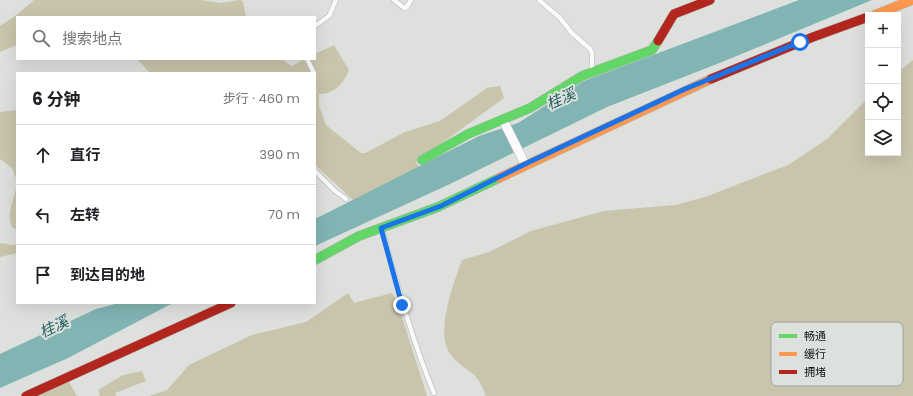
<!DOCTYPE html>
<html lang="zh">
<meta charset="utf-8">
<style>
body{margin:0;font-family:Poppins,"Noto Sans SC",sans-serif;background:#f6f6f6;color:#202124}
.controls{position:absolute;right:12px;top:12px;display:grid;overflow:hidden;border-radius:0px;box-shadow:0 4px 16px #0002}
.controls button{width:36px;height:36px;display:grid;place-items:center;padding:0;border:0;border-bottom:1px solid #e0e0e0;background:#fff;color:#202124;font:20px sans-serif}
.stop{position:absolute;width:12px;height:12px;margin:-9px;border:3px solid #1a73e8;border-radius:50%;background:#fff}
.stop.end{background:#1a73e8;border-color:#fff;box-shadow:0 1px 4px #0008}
.list{margin:0;padding:0;list-style:none}
h2{display:flex;justify-content:space-between;align-items:center;height:52px;margin:0;padding:0 16px;font-size:17px}
h2 small{font-size:13px;font-weight:400;color:#757577}
.list li{display:grid;grid-template-columns:26px 1fr auto;gap:12px;align-items:center;box-sizing:border-box;height:60px;padding:0 16px;border-top:1px solid #e0e0e0}
.list b{display:block;font-size:15px;white-space:nowrap}
.list em{font-size:13px;font-style:normal;color:#757577}
.icon{flex:none;width:22px;height:22px;fill:none;stroke:currentColor;stroke-width:2;stroke-linecap:round;stroke-linejoin:round}
.map{position:relative;flex:none;width:913px;height:396px;overflow:hidden}
.search{position:absolute;background:#fff;box-shadow:0 4px 16px #0002;left:16px;top:16px;width:300px;height:44px;display:flex;align-items:center;gap:10px;box-sizing:border-box;padding:0 14px;border-radius:0px;color:#757577;font-size:15px}
.panel{position:absolute;background:#fff;box-shadow:0 4px 16px #0002;left:16px;top:72px;width:300px;height:232px;border-radius:0px}
.map>svg:first-child{display:block}
.green{fill:#c9c4ac}
.water{fill:#80b5b3}
.lines{fill:none;stroke-linecap:round;stroke-linejoin:round}
.lane-casing{stroke:#b0b2b0;stroke-width:5.5}
.street-casing{stroke:#b0b2b0;stroke-width:10}
.fast-casing{stroke:#b0b2b0;stroke-width:10}
.slow-casing{stroke:#b0b2b0;stroke-width:10}
.jam-casing{stroke:#b0b2b0;stroke-width:10}
.path{stroke:#c0c1c0;stroke-width:1.5;stroke-dasharray:4 2;stroke-linecap:butt}
.lane{stroke:#fafafa;stroke-width:4.5}
.street{stroke:#fafafa;stroke-width:9}
.fast{stroke:#63d668;stroke-width:9}
.slow{stroke:#ff974d;stroke-width:9}
.jam{stroke:#b3261e;stroke-width:9}
.route{stroke:#1a73e8;stroke-width:5}
.labels{text-anchor:middle;stroke-width:4;stroke-linejoin:round;paint-order:stroke}
.water-label{font-size:15px;font-style:italic;fill:#236161;stroke:#dde1dd}
.key{fill:#dde1dd;stroke:#a0a4a0;stroke-width:1}
.key-label{font-size:11px;fill:#131513}
</style>
<div class="map">
<svg width="913" height="396" viewBox="0 0 913 396">
<rect width="100%" height="100%" fill="#dee0de"/>
<path class="green" d="M34 0H201L220 3 240 0 243 1 246 17H17V45L0 52V26L18 14Z
M334 45 349 70C343 84 335 94 319 94V106L326 125 361 153H365L405 132 440 121 487 88 500 86 504 98 416 162 419 167 353 200 315 165V73H150L137 59H281L292 66 305 59H315V54Z
M913 60V396H486C477 368 466 374 451 355 434 334 454 282 462 260L489 252 531 231 604 211 675 205 705 197 788 165 827 139 868 98V153H898V72Z
M17 110V181L12 168 0 159V112Z
M17 182V230L12 227C5 211 16 198 17 182Z
M0 243 12 245 17 244V253L0 257Z
M348 293 354 303 392 293 397 301 427 396H149L167 390 189 365 252 335 306 322Z
M142 371 146 381 115 393 116 396H100L98 390 123 375Z
M69 382 77 396H34Z"/>
<path class="water" d="M799 0H872L722 62 607 107 450 184 315 246V219L479 136 518 123 584 81Z
M119 303H173L68 358 0 388V354L96 309Z"/>
<g class="lines">
<g class="lane-casing">
<path id="lane" d="M394 0 404 8 407 7 411 0
M539 0 560 18 572 33 590 49 592 53V70
M315 26 329 16 336 0
M307 59 314 73
M315 171 335 191 346 199
M382 229C397 285 412 340 434 393"/>
</g>
<g class="street-casing">
<path id="street" d="M503 120 525 164"/>
</g>
<g class="fast-casing">
<path id="fast" d="M422 160 468 134 530 108 582 76 652 50 658 41
M315 260 359 236 438 207 499 178"/>
</g>
<g class="slow-casing">
<path id="slow" d="M875 15 912 0
M499 178 711 79"/>
</g>
<g class="jam-casing">
<path id="jam" d="M658 41 674 14 710 0
M711 79 813 37 868 17
M26 396 231 303"/>
</g>
<path class="path" d="M16 137H17"/>
<use href="#lane" class="lane"/>
<use href="#street" class="street"/>
<use href="#fast" class="fast"/>
<use href="#slow" class="slow"/>
<use href="#jam" class="jam"/>
</g>
<g class="lines">
<path class="route" d="M402 305 381 228 441 206 525 164 685 89 800 42"/>
</g>
<g class="labels">
<g class="water-label">
<text transform="translate(561 99) rotate(-24)" y="5">桂溪</text>
<text transform="translate(54 327) rotate(-26)" y="5">桂溪</text>
</g>
</g>
<rect x="771" y="322" width="132" height="64" rx="6" class="key"/>
<rect x="779" y="334" width="18" height="4" fill="#63d668"/>
<rect x="779" y="352" width="18" height="4" fill="#ff974d"/>
<rect x="779" y="370" width="18" height="4" fill="#b3261e"/>
<g class="key-label">
<text x="804" y="340">畅通</text>
<text x="804" y="358">缓行</text>
<text x="804" y="376">拥堵</text>
</g>
</svg>
<div class="controls">
<button>+</button>
<button>−</button>
<button><svg class="icon" aria-label="locate" viewBox="0 0 24 24"><circle cx="12" cy="12" r="6"/><path d="M12 2v4M12 18v4M2 12h4M18 12h4"/></svg></button>
<button><svg class="icon" aria-label="layers" viewBox="0 0 24 24"><path d="M12 4l9 5-9 5-9-5zM3 14l9 5 9-5"/></svg></button>
</div>
<div class="stop" style="left:800px;top:42px"></div>
<div class="stop end" style="left:402px;top:305px"></div>
<div class="search"><svg class="icon" aria-label="search" viewBox="0 0 24 24"><circle cx="10" cy="10" r="6"/><path d="M15 15l6 6"/></svg>搜索地点</div>
<section class="panel">
<h2>6 分钟<small>步行 · 460 m</small></h2>
<ul class="list">
<li><svg class="icon" aria-label="ahead" viewBox="0 0 24 24"><path d="M12 20V5M6 11l6-6 6 6"/></svg><div><b>直行</b></div><em>390 m</em></li>
<li><svg class="icon" aria-label="left" viewBox="0 0 24 24"><path d="M17 20v-9H6M10 6l-5 5 5 5"/></svg><div><b>左转</b></div><em>70 m</em></li>
<li><svg class="icon" aria-label="arrive" viewBox="0 0 24 24"><path d="M6 21V4h12l-3 4 3 4H6"/></svg><div><b>到达目的地</b></div></li>
</ul>
</section>
</div>
